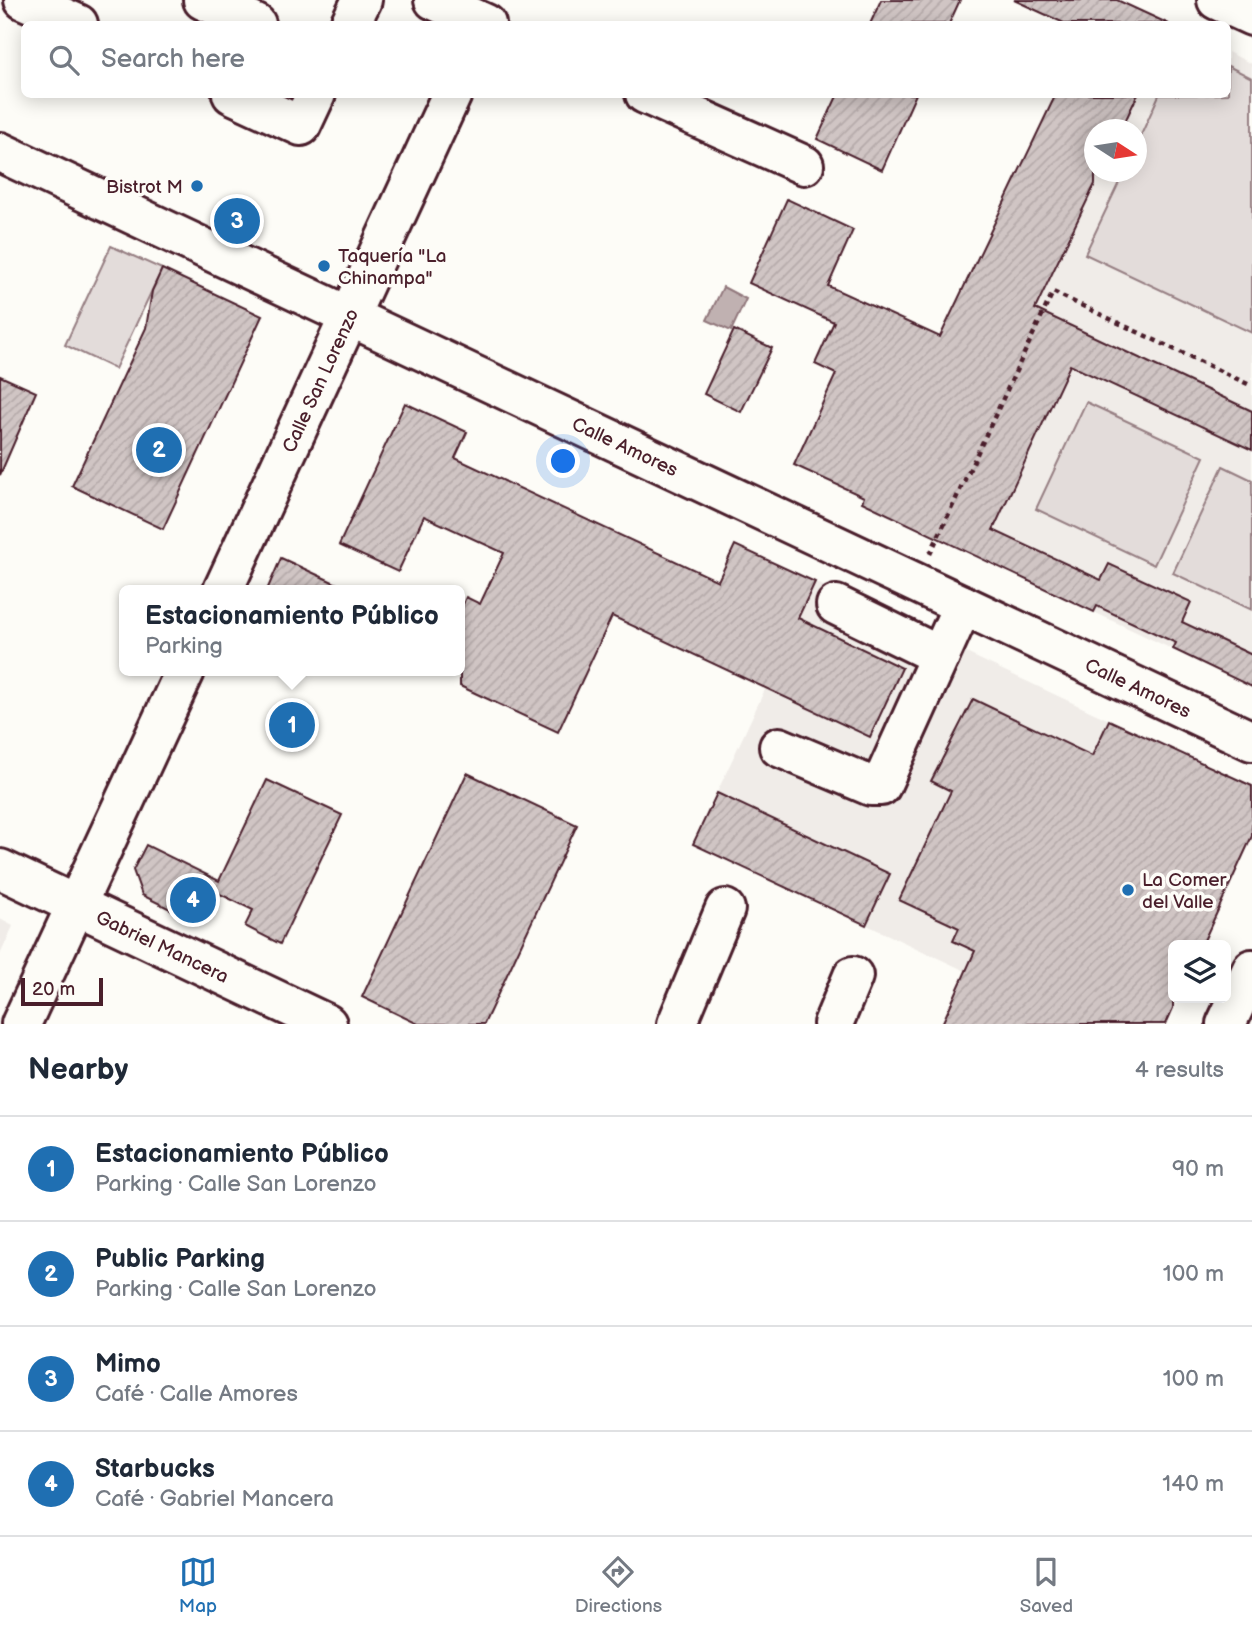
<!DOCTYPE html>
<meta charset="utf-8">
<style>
body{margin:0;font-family:"Balsamiq Sans",sans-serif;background:#f2f2f3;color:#1f2937}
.controls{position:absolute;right:21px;bottom:21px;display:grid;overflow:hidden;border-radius:10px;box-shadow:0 4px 18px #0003}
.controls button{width:63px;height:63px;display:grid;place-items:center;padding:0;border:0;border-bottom:2px solid #e0e1e3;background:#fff;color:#1f2937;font:35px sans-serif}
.compass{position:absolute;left:1084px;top:119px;width:63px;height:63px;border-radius:50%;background:#fff;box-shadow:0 4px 18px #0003;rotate:102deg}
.scale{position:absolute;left:21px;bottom:18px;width:82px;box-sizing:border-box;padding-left:7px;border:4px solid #4a1f2b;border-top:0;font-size:19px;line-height:24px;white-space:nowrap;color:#4a1f2b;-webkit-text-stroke:5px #fdfcf7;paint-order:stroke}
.you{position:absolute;left:564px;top:462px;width:24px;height:24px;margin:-18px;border:5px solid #fff;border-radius:50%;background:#1a73e8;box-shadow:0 0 0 10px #1a73e833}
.badge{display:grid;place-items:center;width:46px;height:46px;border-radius:50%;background:#1f6fb2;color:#fff;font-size:23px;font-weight:700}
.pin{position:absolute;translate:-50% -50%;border:4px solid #fff;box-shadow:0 2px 7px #0006}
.popup{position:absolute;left:119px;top:585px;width:346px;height:91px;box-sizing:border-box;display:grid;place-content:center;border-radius:10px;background:#fff;filter:drop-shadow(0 2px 5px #0005);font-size:23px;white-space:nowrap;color:#747a83}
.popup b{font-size:26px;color:#1f2937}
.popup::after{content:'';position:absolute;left:50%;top:100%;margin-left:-14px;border:14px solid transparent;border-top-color:#fff}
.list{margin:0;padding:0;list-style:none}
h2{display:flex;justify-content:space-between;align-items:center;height:91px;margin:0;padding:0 28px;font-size:30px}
h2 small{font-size:23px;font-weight:400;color:#747a83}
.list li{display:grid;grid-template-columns:46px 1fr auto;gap:21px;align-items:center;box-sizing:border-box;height:105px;padding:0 28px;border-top:2px solid #e0e1e3}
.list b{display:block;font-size:26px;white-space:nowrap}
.list p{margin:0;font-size:23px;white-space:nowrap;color:#747a83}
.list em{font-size:23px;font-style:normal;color:#747a83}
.icon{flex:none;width:38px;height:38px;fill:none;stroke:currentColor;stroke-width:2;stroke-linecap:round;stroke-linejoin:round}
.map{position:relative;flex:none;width:1252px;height:1024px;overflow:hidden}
.search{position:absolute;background:#fff;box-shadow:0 4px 18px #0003;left:21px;right:21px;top:21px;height:77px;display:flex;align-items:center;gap:18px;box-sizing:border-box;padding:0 24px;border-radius:10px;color:#747a83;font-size:26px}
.sheet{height:511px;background:#fff}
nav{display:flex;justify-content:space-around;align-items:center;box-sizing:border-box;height:98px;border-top:2px solid #e0e1e3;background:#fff;font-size:19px;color:#747a83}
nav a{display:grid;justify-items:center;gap:4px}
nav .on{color:#1f6fb2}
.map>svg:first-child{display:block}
.built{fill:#f0ece8;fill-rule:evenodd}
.grass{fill:#e3dcda;stroke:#967e82;stroke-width:2}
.water{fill:#c0b1b1;stroke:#91777b;stroke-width:2}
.building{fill:url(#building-hatch);stroke:#4a1f2b;stroke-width:2}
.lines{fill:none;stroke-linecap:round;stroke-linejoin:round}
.minor-casing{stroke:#4a1f2b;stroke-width:44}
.major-casing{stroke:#4a1f2b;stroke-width:44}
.path{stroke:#4a1f2b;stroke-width:4.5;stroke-dasharray:5 5;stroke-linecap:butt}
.minor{stroke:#fdfcf7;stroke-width:38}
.major{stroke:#fdfcf7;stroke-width:38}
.poi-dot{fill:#1f6fb2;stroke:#fdfcf7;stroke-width:2.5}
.labels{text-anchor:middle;stroke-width:7;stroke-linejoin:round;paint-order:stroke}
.poi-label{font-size:19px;fill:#4a1f2b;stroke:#fdfcf7;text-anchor:start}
.street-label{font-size:19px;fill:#4a1f2b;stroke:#fdfcf7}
</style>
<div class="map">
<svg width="1252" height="1024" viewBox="0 0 1252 1024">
<defs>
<pattern id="building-hatch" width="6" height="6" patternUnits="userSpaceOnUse" patternTransform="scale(1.75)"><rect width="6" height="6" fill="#d0c5c4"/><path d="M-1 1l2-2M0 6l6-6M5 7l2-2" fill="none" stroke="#b4a9a9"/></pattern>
</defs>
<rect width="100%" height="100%" fill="#fdfcf7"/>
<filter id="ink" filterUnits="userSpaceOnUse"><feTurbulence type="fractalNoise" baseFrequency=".0143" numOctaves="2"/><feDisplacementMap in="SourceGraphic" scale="14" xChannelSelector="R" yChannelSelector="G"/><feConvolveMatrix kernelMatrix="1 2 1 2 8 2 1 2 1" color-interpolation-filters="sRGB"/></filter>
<g filter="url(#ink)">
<path class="built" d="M1228 52 1252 64V687L862 502 1054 95 1228 94ZM1094 130H1136V172H1094Z
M815 582 1109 720 987 981 693 844Z
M0 919 13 926 0 955Z"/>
<path class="grass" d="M1228 66 1252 78V333L1085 254 1124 172H1136L1137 144 1159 95 1228 94Z
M111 246 162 269 115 369 65 345Z
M1086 402 1204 457 1154 565 1036 509Z
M1223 466 1252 480V610L1173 573Z"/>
<path class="water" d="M723 287 746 299 731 331 707 320Z"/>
<path class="building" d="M881 0H960L949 24H870Z
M1014 0H1117L1169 24H1066Z
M838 94H916L882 170 817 139Z
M1056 94H1138L1121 130H1095V184L1035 309 1252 411V450L1070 365 993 530 1101 580 1109 564 1191 602 1182 622 1252 655V687L1173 649 1176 643 1097 606 1094 612 862 502 864 497 794 465 836 374 815 364 834 322 749 283 787 199 853 230 828 286 940 337Z
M162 269 262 316 163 529 72 486 146 328 152 291Z
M734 330 772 348 741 412 704 394Z
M0 376 36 392 0 475Z
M405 403 467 432 455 458 718 581 735 545 815 582 798 618 902 668 870 737 612 616 558 732 460 686V611L466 597 480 604 504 553 424 516 398 572 339 545Z
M281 558 350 590H267Z
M973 699 1092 756 1109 720 1252 786V836L1202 945H1173V1008L1166 1024H942L975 951 953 941 959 928 899 900 951 791 931 781Z
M467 773 577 825 484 1024H418L362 997Z
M267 780 342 815 280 944 245 926 253 910 214 891 198 923 142 895 133 870 146 845 219 881Z
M717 793 890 874 866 925 693 844Z"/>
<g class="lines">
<g class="minor-casing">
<g id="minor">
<path d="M24 0 78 24"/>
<path d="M203 0 256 24"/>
<path d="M434 0 486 24"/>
<path d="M350 24 362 0"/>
<path d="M232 94 301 126 316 94"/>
<path d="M645 94 804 165"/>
<path id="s1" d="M0 152 1252 741"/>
<path id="s2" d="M223 590 452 94"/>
<path d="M836 605 940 656"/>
<path d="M779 747 871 786H881L963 605"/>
<path d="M21 1024 185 671"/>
<path d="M677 1024 725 909"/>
<path d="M833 1024 853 976"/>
<path d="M1226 1024 1252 969"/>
</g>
</g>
<g class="major-casing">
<g id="major">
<path d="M1217 0 1252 16"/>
<path id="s3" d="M0 869 327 1024"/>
</g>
</g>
<path class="path" d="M930 554 1053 292 1252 386"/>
<use href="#minor" class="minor"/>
<use href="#major" class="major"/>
</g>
</g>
<g class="poi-dot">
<circle cx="197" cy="186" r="7"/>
<circle cx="324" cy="266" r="7"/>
<circle cx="1128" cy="890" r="7"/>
</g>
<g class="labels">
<g class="poi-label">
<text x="183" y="193" text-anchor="end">Bistrot M</text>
<text x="338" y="262">Taquería "La<tspan x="338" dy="22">Chinampa"</tspan></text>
<text x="1142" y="886">La Comer<tspan x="1142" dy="22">del Valle</tspan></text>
</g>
<g class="street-label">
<text dy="7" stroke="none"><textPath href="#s2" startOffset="231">Calle San Lorenzo</textPath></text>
<text dy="7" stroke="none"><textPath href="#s1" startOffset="691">Calle Amores</textPath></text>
<text dy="7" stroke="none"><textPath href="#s1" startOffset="1258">Calle Amores</textPath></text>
<text dy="7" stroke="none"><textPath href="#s3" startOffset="180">Gabriel Mancera</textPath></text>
</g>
</g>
</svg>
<div class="controls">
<button><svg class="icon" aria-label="layers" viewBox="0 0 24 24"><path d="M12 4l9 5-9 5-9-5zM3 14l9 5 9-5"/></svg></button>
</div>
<svg class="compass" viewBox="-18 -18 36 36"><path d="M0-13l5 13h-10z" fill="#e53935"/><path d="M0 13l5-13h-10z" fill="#747a83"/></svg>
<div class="scale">20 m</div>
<div class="you"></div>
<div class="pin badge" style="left:292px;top:725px">1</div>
<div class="popup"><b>Estacionamiento Público</b>Parking</div>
<div class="pin badge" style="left:159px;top:450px">2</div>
<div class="pin badge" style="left:237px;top:221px">3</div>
<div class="pin badge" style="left:193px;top:900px">4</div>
<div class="search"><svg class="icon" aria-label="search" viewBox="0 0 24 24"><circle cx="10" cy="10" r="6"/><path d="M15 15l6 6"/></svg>Search here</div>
</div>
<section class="sheet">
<h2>Nearby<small>4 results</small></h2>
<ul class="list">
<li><span class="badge">1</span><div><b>Estacionamiento Público</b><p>Parking · Calle San Lorenzo</p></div><em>90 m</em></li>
<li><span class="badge">2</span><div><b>Public Parking</b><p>Parking · Calle San Lorenzo</p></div><em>100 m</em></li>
<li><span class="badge">3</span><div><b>Mimo</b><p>Café · Calle Amores</p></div><em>100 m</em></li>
<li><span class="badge">4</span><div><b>Starbucks</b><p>Café · Gabriel Mancera</p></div><em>140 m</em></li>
</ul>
</section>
<nav>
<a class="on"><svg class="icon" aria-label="map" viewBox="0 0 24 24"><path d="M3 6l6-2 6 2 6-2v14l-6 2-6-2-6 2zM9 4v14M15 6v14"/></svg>Map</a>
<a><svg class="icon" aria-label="directions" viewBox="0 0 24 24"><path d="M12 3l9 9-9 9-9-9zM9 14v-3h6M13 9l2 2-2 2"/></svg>Directions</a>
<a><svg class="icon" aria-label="saved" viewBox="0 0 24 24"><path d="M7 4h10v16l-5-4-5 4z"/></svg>Saved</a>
</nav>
